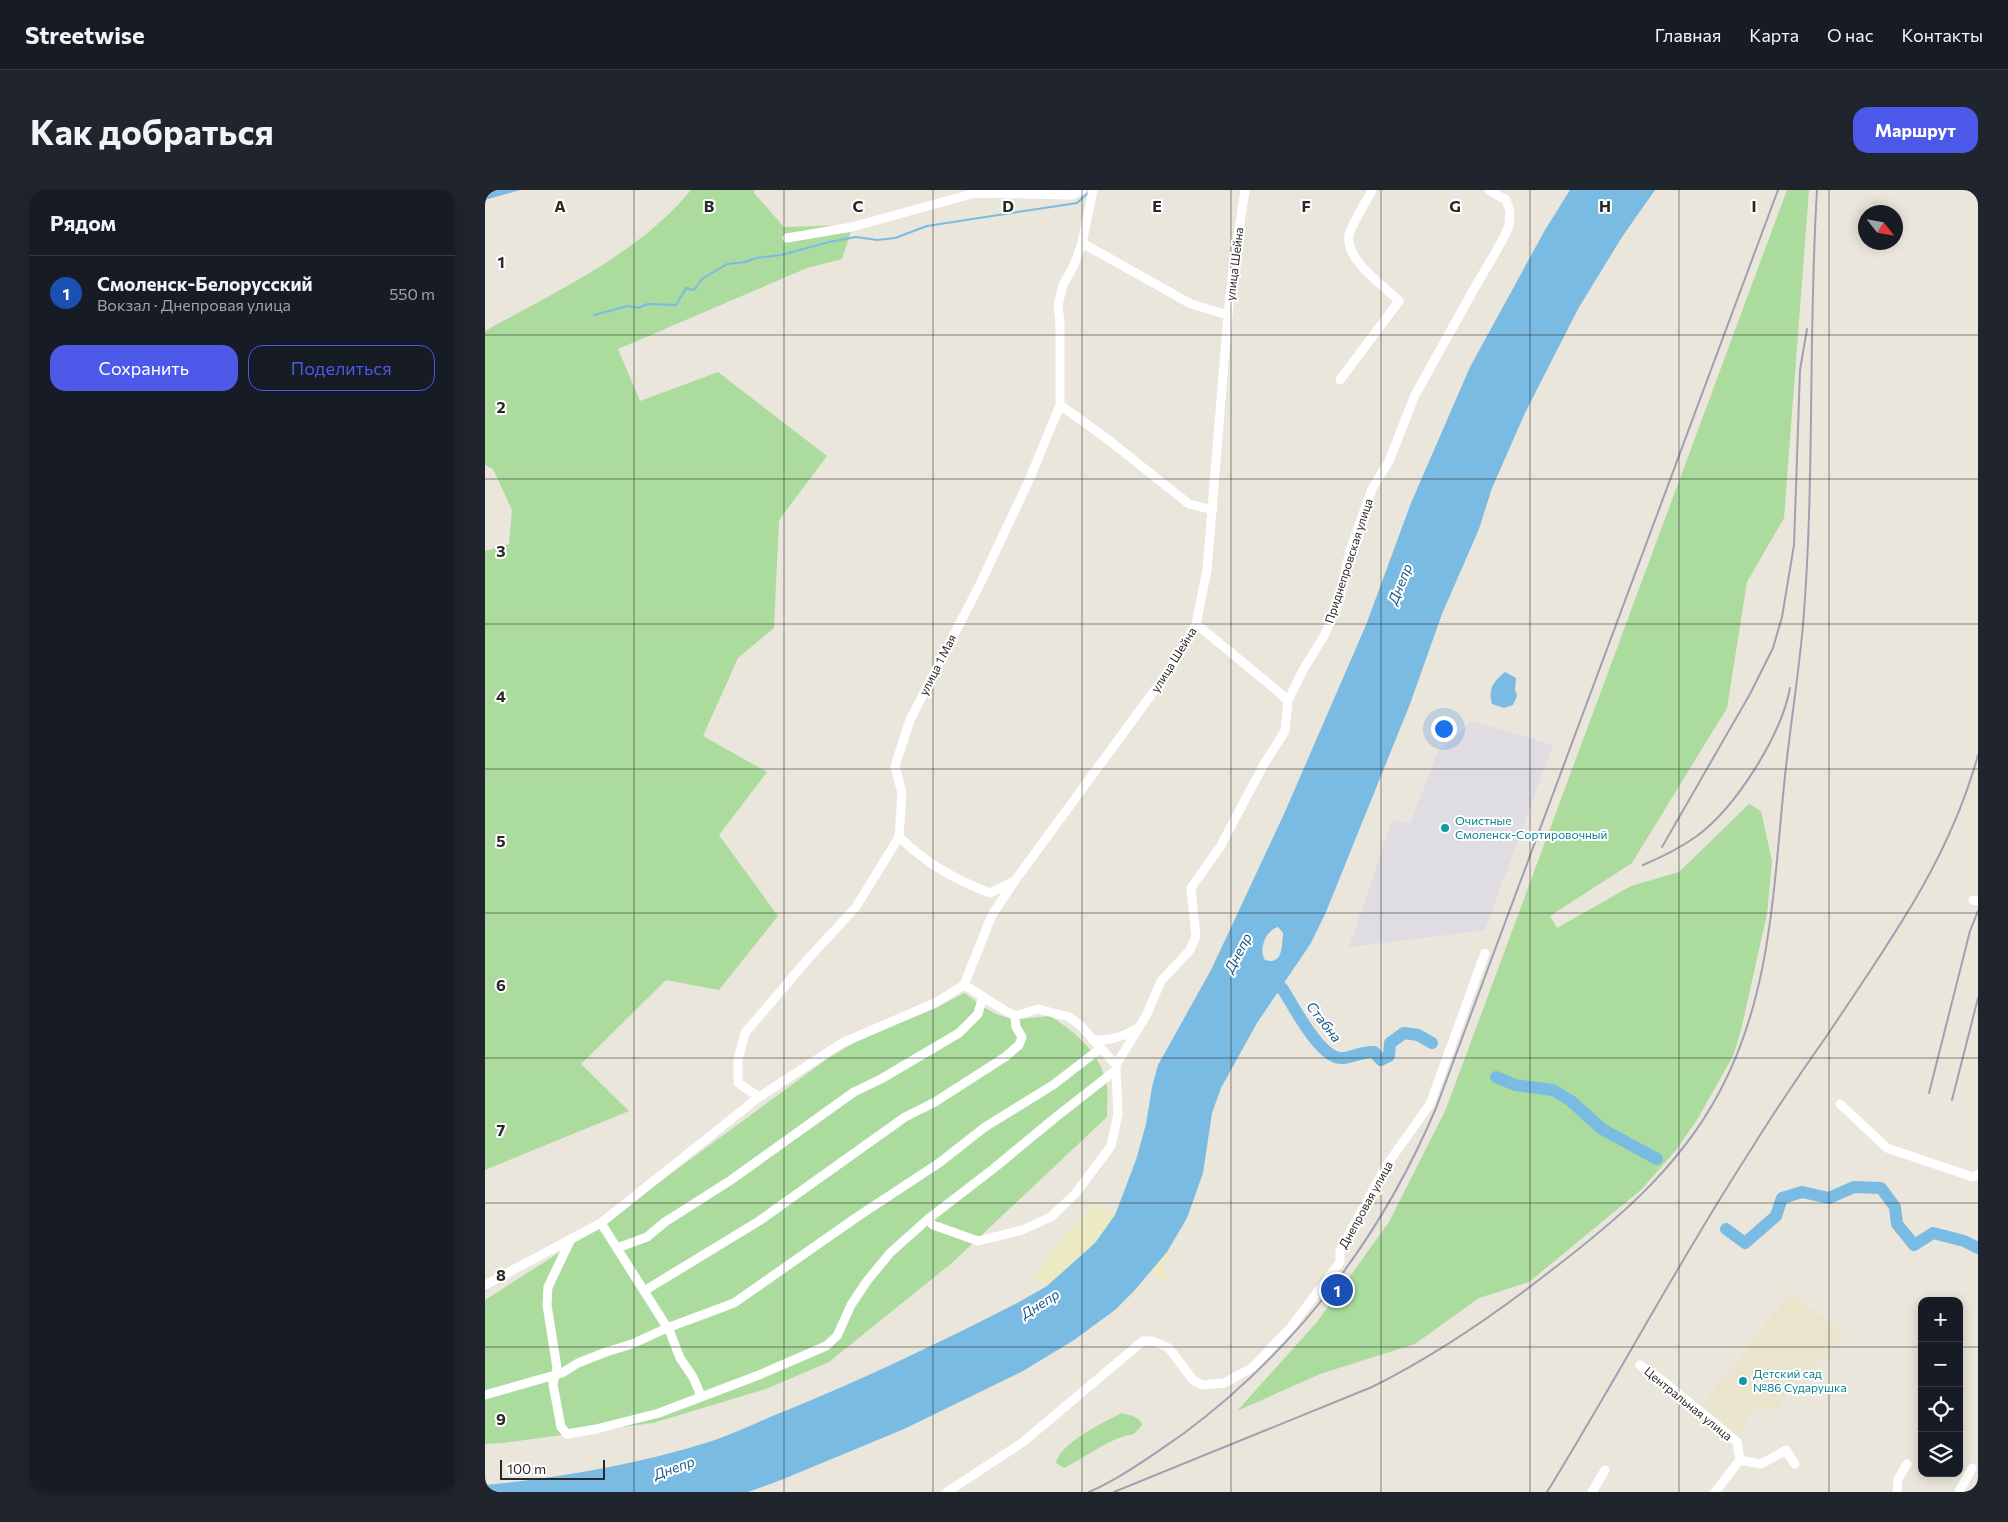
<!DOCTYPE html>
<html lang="ru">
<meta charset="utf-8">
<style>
body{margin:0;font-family:Commissioner,sans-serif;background:#20242c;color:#f1f3f6}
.controls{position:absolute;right:15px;bottom:15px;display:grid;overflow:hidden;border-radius:10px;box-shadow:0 2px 12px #0003}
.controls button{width:45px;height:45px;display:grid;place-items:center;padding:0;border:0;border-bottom:1px solid #363941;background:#171b24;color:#f1f3f6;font:25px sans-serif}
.compass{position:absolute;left:1373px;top:15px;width:45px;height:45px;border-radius:50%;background:#171b24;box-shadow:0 2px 12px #0003;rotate:121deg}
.scale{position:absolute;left:15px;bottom:12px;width:105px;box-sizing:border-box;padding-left:5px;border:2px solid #292929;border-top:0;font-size:14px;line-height:18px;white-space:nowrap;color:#292929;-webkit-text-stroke:4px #fff;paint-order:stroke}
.you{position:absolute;left:958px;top:538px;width:18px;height:18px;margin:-12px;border:4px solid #fff;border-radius:50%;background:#1a73e8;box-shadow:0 0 0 8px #1a73e833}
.badge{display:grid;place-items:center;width:32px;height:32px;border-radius:50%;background:#4c58e8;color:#fff;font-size:16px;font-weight:700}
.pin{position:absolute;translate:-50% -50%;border:2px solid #fff;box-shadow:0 1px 5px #0006}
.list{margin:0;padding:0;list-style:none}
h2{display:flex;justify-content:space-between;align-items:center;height:65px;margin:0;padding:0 20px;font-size:21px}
h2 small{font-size:16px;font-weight:400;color:#9ea1a6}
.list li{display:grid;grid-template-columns:32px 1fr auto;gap:15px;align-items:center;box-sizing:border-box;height:75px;padding:0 20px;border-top:1px solid #363941}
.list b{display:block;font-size:19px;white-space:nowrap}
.list p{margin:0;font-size:16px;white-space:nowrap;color:#9ea1a6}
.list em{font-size:16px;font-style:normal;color:#9ea1a6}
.actions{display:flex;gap:10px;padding:15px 20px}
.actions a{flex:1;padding:11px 0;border:1px solid #4c58e8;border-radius:15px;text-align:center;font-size:18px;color:#4c58e8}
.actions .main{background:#4c58e8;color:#fff}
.icon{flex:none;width:28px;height:28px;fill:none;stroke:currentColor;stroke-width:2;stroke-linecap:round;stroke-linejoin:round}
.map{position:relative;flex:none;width:1493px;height:1302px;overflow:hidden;border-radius:15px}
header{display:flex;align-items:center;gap:30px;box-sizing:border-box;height:70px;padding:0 25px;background:#171b24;border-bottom:1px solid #363941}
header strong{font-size:24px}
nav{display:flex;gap:28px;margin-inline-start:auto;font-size:18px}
.intro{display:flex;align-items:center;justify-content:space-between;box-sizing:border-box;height:120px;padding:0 30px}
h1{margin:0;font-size:35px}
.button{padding:12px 22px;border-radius:15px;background:#4c58e8;color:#fff;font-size:18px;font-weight:700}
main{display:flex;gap:30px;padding:0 30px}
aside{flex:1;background:#171b24;border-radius:15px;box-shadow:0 2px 12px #0003}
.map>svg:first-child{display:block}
.industrial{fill:#dfdce3}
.education{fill:#eae4cd}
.green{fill:#acdb9e}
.sand{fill:#eceac2}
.water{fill:#79bbe2;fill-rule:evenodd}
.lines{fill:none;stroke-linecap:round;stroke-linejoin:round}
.stream{stroke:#79bbe2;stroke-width:2}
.river{stroke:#79bbe2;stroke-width:12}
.minor{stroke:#fff;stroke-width:9}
.rail{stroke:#a0a0b2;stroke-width:2}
.grid{fill:none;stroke:#292929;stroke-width:1;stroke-opacity:0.55}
.culture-dot{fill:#0f9aa8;stroke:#fff;stroke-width:2}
.labels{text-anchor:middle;stroke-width:4;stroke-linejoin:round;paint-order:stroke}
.street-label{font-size:12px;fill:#292929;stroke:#fff}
.culture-label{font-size:12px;fill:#0d838f;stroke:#fff;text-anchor:start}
.water-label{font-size:14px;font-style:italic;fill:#1a598c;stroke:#fff}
.grid-label{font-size:16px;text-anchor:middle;font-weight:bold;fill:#292929;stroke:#fff;stroke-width:4;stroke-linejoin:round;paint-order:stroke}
</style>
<header>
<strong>Streetwise</strong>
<nav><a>Главная</a><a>Карта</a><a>О нас</a><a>Контакты</a></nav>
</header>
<div class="intro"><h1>Как добраться</h1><a class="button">Маршрут</a></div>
<main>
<aside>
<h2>Рядом<small></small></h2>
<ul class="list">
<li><span class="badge" style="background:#1a4fb4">1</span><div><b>Смоленск-Белорусский</b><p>Вокзал · Днепровая улица</p></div><em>550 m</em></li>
</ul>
<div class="actions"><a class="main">Сохранить</a><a>Поделиться</a></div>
</aside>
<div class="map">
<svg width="1493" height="1302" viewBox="0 0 1493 1302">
<rect width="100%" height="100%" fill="#eae6dc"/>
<path class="industrial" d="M987 531 1068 555 1000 740 864 757 907 630 925 634 953 561Z"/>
<path class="education" d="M1306 1102 1360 1145 1320 1185 1290 1220 1270 1218 1260 1231 1261 1238 1256 1245 1218 1214Z"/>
<path class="green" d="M206 0H270L269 3 299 37 368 35 357 69 322 78 133 159 155 211 233 182 342 266 294 330 289 438 253 468 218 546 282 582 234 645 293 726 234 800 181 790 94 876 96 874 144 921 0 980V361L24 354 27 320 8 279 0 275V141C70 102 155 63 206 0Z
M1302 0H1324L1299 328 1262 392 1242 518 1147 673 1065 726 1072 738 1146 696 1194 682 1264 614 1276 621 1287 671 1282 724 1256 840 1248 866 1212 930 1191 960 1157 999 1044 1092 994 1108 930 1154 835 1184 752 1221 832 1132 904 1032 961 919Z
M479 803C491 811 503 822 517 826 531 831 550 827 565 826 589 841 612 860 620 888 624 900 622 915 622 927L468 1072 344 1172 281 1199 168 1233 18 1253 0 1254V1110L108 1041 342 869 375 849 451 818Z
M637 1223C644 1225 656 1227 657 1235L649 1244C623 1248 602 1267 579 1278L571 1273C575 1253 619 1232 637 1223Z"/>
<path class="sand" d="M609 1014 630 1025 610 1053 562 1096 549 1089 576 1050Z
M682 1062 686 1067 678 1074 682 1086 678 1091 667 1080Z"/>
<path class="water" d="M0 0H35L0 10Z
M1085 0H1170L1137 47 1093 119 1040 223 1007 298 994 339 957 424 925 514 841 722 826 753 772 833 736 898 727 923 718 983 702 1028 682 1062 649 1101 630 1120 589 1150 538 1181 419 1239 296 1290 263 1302H0V1295C76 1288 154 1274 227 1251 248 1244 269 1234 290 1225 373 1192 454 1153 534 1112L562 1096 600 1062 610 1053 630 1025 651 970 661 934 667 897 673 875 726 780 799 624 881 435 926 313 985 177 1060 40ZM793 737 798 743C797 755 798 776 780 770 773 760 781 740 793 737Z
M1020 482 1031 488 1030 500 1032 506 1028 515 1019 518 1007 514C1003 499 1008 492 1020 482Z"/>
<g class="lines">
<path class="stream" d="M109 125 143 116 153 118 163 114 191 115 201 98 209 100 217 89 242 74 260 72 271 68 296 65 344 52 371 47 392 50 410 48 442 36 592 13 603 3"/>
<path class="river" d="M780 797 797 798C808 815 836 871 858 868 869 867 878 861 889 862L896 870 904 866 905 853 919 843 933 845 947 853
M1011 887 1030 895 1068 900 1086 911 1117 939 1172 969
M1241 1039 1260 1053 1291 1026 1297 1008 1317 1002 1344 1008 1369 997 1396 998 1410 1017 1412 1034 1429 1055 1448 1043 1479 1051 1493 1058"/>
<path class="minor" d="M302 48 367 37 490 3 587 5 597 0
M597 53 706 114 743 125
M855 190 914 111C898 95 860 70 864 45 865 37 883 9 887 0
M575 215 621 248 704 314 728 320
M711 434 795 503 803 511
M414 647C442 674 469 689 505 703L529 691
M1488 710 1493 711
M479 795 507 725 531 689 683 482 711 434 722 380 743 125 748 79 760 0
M479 795C497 805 512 817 530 826L553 819 584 827 595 835 631 875V880L633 924 626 956 590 1004 566 1027 537 1040 493 1051 448 1035 443 1029 508 979 571 927 631 880
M608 850C625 850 636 848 651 839
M631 875 661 826 676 791 705 760 711 746 706 698 735 657 778 576 800 541 803 511 818 480 839 446 854 411 865 360 887 299 904 271 930 205 985 106 1017 51 1024 36 1025 21 1021 10 1004 0
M274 907 253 893V870L260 843 322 770 371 717 414 647 417 603 410 576 425 530 496 392 545 288 575 215V133L573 115 578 95 589 75 597 53 608 0
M1355 914 1402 958 1488 987 1493 984
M116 1033 185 1142 195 1168 208 1187 216 1206
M86 1049 63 1097 62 1115 72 1178 68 1194 76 1237 82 1244 111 1239 174 1223 274 1185 341 1156 352 1146 366 1115 382 1091 405 1063 443 1029
M132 1058 162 1047 180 1032 246 990 369 902 396 889 474 843 493 824 498 806
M0 1095 116 1033 274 907 357 853 450 813 479 795
M159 1101 274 1031 420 927 450 912 520 867 534 855 537 847 531 837 530 826
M1155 1175 1178 1191 1252 1252 1255 1270
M0 1205 77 1183 93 1173 121 1162 147 1154 182 1138 249 1113 372 1027 454 973 500 937 568 895 616 858
M1255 1270 1276 1274 1301 1260 1310 1274
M462 1302 538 1252 658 1151H668L684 1158 708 1190 717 1195 739 1193 767 1178 806 1137 855 1072V1061L901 976 945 914 1000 763
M1107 1302 1120 1280
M1230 1302 1255 1270
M1412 1302 1413 1289 1422 1274
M1474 1302 1487 1278"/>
<path class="rail" d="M1177 657 1265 504 1288 458 1297 427 1309 355 1315 180 1322 139
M1158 675C1177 667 1195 658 1212 646 1251 617 1296 546 1305 498
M1444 903 1485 741 1493 721
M1467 910 1493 808
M604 1302C636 1288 669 1264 698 1244 811 1160 896 1048 951 918L1293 0
M629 1302 887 1197C947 1167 1002 1130 1055 1089 1125 1036 1193 981 1235 901 1284 809 1288 708 1298 606 1303 549 1313 492 1318 435 1330 290 1323 145 1332 0
M1062 1302C1130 1192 1190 1078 1260 969 1286 927 1314 885 1343 844 1403 754 1464 671 1493 565"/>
</g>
<path class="grid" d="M149 0V1302M299 0V1302M448 0V1302M597 0V1302M746 0V1302M896 0V1302M1045 0V1302M1194 0V1302M1344 0V1302M0 145H1493M0 289H1493M0 434H1493M0 579H1493M0 723H1493M0 868H1493M0 1013H1493M0 1157H1437M1474 1157H1493"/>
<g class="culture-dot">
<circle cx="960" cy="638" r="5"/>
<circle cx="1258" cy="1191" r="5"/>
</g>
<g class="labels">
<g class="street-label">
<text transform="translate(750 74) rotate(-83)" y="4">улица Шейна</text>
<text transform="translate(864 371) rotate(-72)" y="4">Приднепровская улица</text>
<text transform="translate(689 470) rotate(-58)" y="4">улица Шейна</text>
<text transform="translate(453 475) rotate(-63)" y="4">улица 1 Мая</text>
<text transform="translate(881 1015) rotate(-61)" y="4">Днепровая улица</text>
<text transform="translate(1203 1214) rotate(39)" y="4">Центральная улица</text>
</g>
<g class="culture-label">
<text x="970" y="635">Очистные<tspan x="970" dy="14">Смоленск-Сортировочный</tspan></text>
<text x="1268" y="1188">Детский сад<tspan x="1268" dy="14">№86 Сударушка</tspan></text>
</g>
<g class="water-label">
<text transform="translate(915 394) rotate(-68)" y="5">Днепр</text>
<text transform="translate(753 763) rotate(-62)" y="5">Днепр</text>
<text transform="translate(839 832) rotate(52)" y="5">Стабна</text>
<text transform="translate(555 1114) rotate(-32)" y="5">Днепр</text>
<text transform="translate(189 1278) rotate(-20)" y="5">Днепр</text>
</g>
</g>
<g class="grid-label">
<text x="75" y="22">A</text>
<text x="224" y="22">B</text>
<text x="373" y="22">C</text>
<text x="523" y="22">D</text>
<text x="672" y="22">E</text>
<text x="821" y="22">F</text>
<text x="970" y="22">G</text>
<text x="1120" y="22">H</text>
<text x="1269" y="22">I</text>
<text x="16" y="78">1</text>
<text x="16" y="223">2</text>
<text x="16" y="367">3</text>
<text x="16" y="512">4</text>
<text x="16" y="657">5</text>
<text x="16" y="801">6</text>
<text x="16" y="946">7</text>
<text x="16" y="1091">8</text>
<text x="16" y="1235">9</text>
</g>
</svg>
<div class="controls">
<button>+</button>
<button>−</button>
<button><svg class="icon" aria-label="locate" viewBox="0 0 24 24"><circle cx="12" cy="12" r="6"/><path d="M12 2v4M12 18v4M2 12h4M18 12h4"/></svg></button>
<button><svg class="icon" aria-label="layers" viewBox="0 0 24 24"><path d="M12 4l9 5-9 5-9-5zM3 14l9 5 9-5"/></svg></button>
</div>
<svg class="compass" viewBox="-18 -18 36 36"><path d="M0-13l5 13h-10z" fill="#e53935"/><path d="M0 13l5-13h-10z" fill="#9ea1a6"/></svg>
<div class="scale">100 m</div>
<div class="you"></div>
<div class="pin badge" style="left:852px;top:1100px;background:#1a4fb4">1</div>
</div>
</main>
